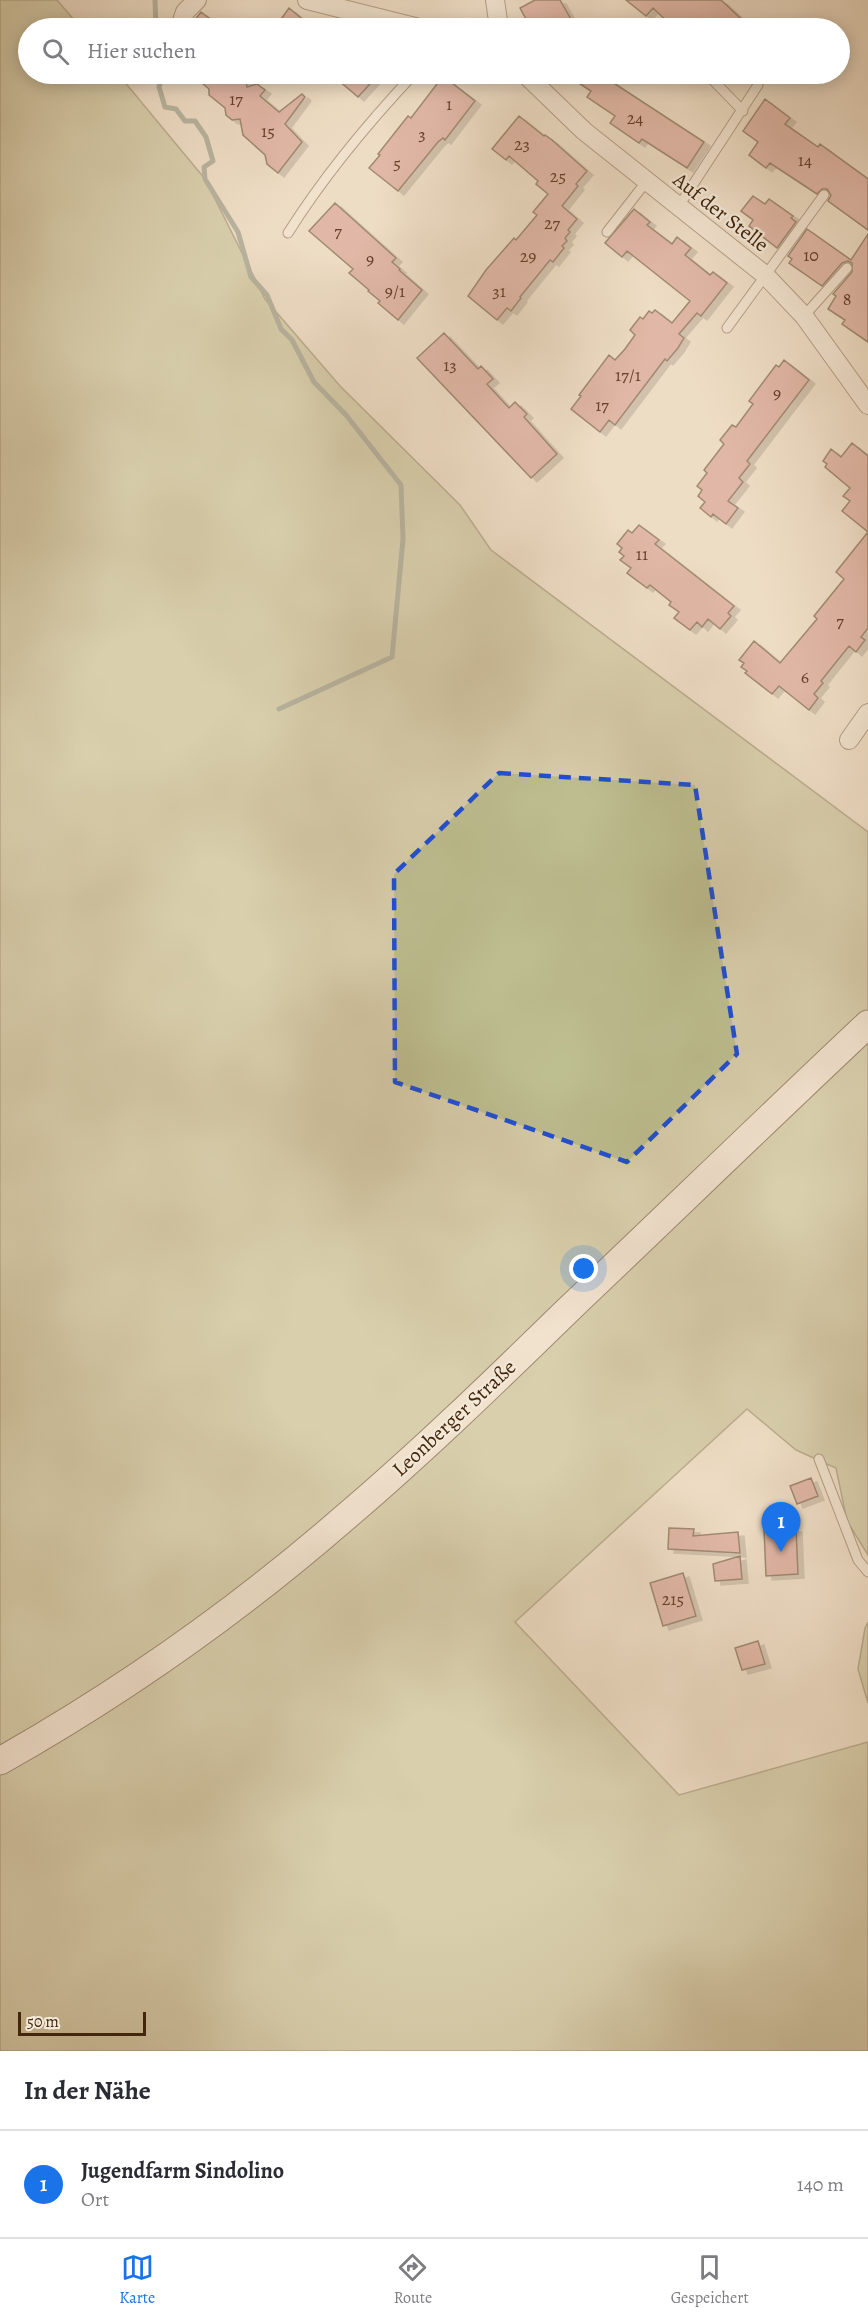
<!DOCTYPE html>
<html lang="de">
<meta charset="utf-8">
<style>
body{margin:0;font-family:Alegreya,serif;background:#f7f7f7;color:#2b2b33}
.scale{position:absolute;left:18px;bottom:15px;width:128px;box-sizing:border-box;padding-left:6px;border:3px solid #42270c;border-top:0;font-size:16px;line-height:21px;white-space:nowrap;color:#42270c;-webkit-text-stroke:4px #f4e9d9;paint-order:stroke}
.you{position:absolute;left:584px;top:1269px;width:21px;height:21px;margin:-15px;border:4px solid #fff;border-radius:50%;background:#1a73e8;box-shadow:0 0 0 9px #1a73e833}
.badge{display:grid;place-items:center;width:39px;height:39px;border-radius:50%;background:#1a73e8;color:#fff;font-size:20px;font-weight:700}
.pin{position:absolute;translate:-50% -50px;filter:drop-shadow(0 2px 3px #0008)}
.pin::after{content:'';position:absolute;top:32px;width:21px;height:18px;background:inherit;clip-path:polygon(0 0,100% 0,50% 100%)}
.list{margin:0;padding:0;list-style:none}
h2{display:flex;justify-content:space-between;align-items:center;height:78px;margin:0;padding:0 24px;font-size:26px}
h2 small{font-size:20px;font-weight:400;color:#7c7c81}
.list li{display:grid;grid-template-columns:39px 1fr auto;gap:18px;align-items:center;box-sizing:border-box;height:108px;padding:0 24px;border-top:2px solid #e1e1e2}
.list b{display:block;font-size:22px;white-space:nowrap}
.list p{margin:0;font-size:20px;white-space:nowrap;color:#7c7c81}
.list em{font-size:20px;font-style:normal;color:#7c7c81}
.icon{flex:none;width:33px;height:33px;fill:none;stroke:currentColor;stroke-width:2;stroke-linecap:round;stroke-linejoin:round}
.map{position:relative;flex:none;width:868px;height:2051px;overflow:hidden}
.search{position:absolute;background:#fff;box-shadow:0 3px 15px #0003;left:18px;right:18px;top:18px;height:66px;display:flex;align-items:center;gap:15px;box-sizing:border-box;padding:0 21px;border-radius:33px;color:#7c7c81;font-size:22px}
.sheet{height:186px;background:#fff}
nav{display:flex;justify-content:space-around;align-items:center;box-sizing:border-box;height:84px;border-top:2px solid #e1e1e2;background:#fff;font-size:16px;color:#7c7c81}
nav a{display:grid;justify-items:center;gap:3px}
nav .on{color:#1a73e8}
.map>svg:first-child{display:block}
.green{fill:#bebf91;stroke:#80734e;stroke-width:1.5}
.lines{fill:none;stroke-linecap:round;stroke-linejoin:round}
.stream{stroke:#768071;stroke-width:5}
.building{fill:#d08d83;stroke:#42270c;stroke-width:1.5;filter:url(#shadow)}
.lane-casing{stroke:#6d543a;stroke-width:11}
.street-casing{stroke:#6d543a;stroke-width:20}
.secondary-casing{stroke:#42270c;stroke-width:29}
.lane{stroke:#f4e9d9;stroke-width:9}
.street{stroke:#f4e9d9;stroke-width:18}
.secondary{stroke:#f4e9d9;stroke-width:27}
.marked{fill:none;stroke:#1d4ed8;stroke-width:4.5;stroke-dasharray:12 8;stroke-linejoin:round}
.labels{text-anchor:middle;stroke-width:4.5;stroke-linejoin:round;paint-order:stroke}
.number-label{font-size:18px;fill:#66402a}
.street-label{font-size:21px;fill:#42270c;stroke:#f4e9d9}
</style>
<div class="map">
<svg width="868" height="2051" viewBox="0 0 868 2051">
<defs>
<filter id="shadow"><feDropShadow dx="6" dy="4" stdDeviation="0" flood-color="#0004"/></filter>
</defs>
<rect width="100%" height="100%" fill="#eeddc5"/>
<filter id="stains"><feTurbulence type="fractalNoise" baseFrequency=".00333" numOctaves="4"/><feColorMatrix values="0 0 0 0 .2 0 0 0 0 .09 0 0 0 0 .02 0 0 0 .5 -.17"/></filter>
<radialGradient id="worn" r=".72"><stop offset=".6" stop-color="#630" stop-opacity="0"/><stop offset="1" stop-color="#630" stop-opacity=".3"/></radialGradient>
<path class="green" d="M0 0H57L81 28H28V74H118L205 179 265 299 340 386 460 505 491 550 868 832V1555L847 1521 836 1468 796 1450 747 1409 515 1622 679 1795 868 1742V2051H0Z
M868 1622V1703L858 1669 865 1628Z"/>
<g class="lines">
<path class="stream" d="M155 0 156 28
M163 74 159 87 165 107 176 109 185 121H195L206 137 213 161 204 167 205 179 238 232 251 277 267 295 281 329 292 340 314 382 346 415 401 485 403 539 392 657 279 709"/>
</g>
<path class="building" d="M535 0H560L576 28H531L520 8Z
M626 0H721L751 28H674L653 8 646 16Z
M289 8 313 28H286L279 22Z
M201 12 222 28H191L194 21Z
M203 74H245L247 87 257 84 265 90 260 96 279 112 302 94 305 97 285 124 302 142 278 173 267 164 265 155 243 135 240 119 232 120 226 115 225 108 209 95V89L202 83Z
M331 74H379L358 97Z
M565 74H600L704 142 687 168 642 139 639 143 610 123 615 116 587 97 591 91Z
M443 76 475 101 445 140 443 138 438 142 398 191 369 168 380 155 378 154 408 116 411 118Z
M765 99 790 118 785 124 818 147 820 144 868 179V230L828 201 831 195 827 189H822L817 194 770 163 766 168 749 155 758 142 743 131Z
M519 116 544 136 545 135 552 140 587 171 576 184 578 186 562 206 577 219 568 230 570 232 565 238 567 241 562 246 564 248 553 262 550 260 520 297 521 298 511 311 507 308 497 320 468 296 486 270 514 238 516 240 537 215 533 212 548 194 536 184 538 181 509 156 506 160 492 149Z
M753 196 765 204 769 199 793 216 791 218 796 222 777 248 749 226 753 220 741 211Z
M335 203 396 258 392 262 400 269 399 270 422 290 398 320 378 303 380 301 368 291 369 290 349 273 353 269 309 231Z
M634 209 650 222 647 225 672 244 677 237 691 248 685 255 710 275 713 272 727 283 701 316 697 313 679 334 684 338 678 348 667 361 665 359 615 425 609 420 600 432 571 409 581 396 579 395 609 355 615 360 625 349 635 335 630 330 640 317 643 319 649 311 652 313 655 310 672 323 690 301 627 251 622 257 605 243Z
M807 229 851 260 868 234V342L842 324 845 320 828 309 836 296 833 294 852 272V263L848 261 842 263 822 286 789 263 792 259 788 256Z
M444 333 478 369 481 366 493 379 487 384 509 408 515 402 527 414 524 417 557 454 531 478 417 358Z
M784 360 809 380 747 461 750 464 739 478 743 482 728 501 738 508 726 524 713 514 711 517 700 508 705 502 698 496 702 490 697 486 707 473 704 470 724 444 720 440 732 425 736 427 753 404 749 401 776 365 779 367Z
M852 443 868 456V628L861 637 865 640 856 652 849 646 821 681 823 683 814 694 818 698 809 710 779 686 772 694 745 673 747 671 741 667 744 663 739 660 754 641 780 663 817 619 814 616 844 579 836 572 868 532 842 511 850 501 843 496 850 488 825 467 827 464 823 461 831 449 841 457Z
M639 525 659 540 655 544 734 606 728 613 731 616 720 629 708 619 702 627 697 622 690 630 674 618 679 612 669 605 671 602 650 585 647 588 627 573 631 568 620 560 624 556 619 552 622 548 617 544 628 530 632 533Z
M811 1478 818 1496 797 1504 790 1486Z
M669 1528 694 1529 693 1536 738 1532 740 1553 668 1549Z
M796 1528 798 1574 766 1576 764 1529Z
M740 1556 742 1579 715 1581 713 1564Z
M683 1573 696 1616 663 1626 650 1583Z
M758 1641 765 1664 742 1670 735 1648Z"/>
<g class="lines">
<g class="lane-casing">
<path id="lane" d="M707 74 743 111
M679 206 758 85
M607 232 646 182
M288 233C324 176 368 123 414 74
M804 316 847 268
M727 328 824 195
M819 1459 858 1560 868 1572"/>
</g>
<g class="street-casing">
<path id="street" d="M307 0 419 28
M495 0 499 28
M180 27 185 12 197 0
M525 74 584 131 765 275 804 316 868 405
M849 740 868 713"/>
</g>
<g class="secondary-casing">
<path id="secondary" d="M0 1761C122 1692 236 1612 342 1520 421 1453 495 1381 569 1309 669 1214 768 1118 868 1024"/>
</g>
<use href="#lane" class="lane"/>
<use href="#street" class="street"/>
<use href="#secondary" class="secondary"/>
</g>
<path d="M0 0H868V2051H0ZM499 773 695 785 737 1054 627 1162 395 1082 394 874Z" fill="#eeddc5" fill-opacity=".55" fill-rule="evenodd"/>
<path class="marked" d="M499 773 695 785 737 1054 627 1162 395 1082 394 874Z"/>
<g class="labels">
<g class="number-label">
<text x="236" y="105">17</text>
<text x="449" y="110">1</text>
<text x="635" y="124">24</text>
<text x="268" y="137">15</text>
<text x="422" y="140">3</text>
<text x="522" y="150">23</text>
<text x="805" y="166">14</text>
<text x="397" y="169">5</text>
<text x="558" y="182">25</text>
<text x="552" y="229">27</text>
<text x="338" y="237">7</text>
<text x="811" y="261">10</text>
<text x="528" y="262">29</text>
<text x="370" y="265">9</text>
<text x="395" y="297">9/1</text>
<text x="499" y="297">31</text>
<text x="847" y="305">8</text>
<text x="450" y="371">13</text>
<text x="628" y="381">17/1</text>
<text x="777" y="399">9</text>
<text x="602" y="411">17</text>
<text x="642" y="560">11</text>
<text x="840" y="627">7</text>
<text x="805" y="683">6</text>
<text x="673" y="1605">215</text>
</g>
<g class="street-label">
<text transform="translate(721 212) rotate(38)" y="7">Auf der Stelle</text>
<text transform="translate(454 1418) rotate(-43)" y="7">Leonberger Straße</text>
</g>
</g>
<rect width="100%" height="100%" filter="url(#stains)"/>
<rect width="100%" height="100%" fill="url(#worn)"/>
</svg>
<div class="scale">50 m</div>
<div class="you"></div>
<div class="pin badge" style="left:781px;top:1552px">1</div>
<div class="search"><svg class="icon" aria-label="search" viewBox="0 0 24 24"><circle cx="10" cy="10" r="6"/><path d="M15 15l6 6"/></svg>Hier suchen</div>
</div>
<section class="sheet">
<h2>In der Nähe<small></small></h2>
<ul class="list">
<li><span class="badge">1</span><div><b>Jugendfarm Sindolino</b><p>Ort</p></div><em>140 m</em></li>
</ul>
</section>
<nav>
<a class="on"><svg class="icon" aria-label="map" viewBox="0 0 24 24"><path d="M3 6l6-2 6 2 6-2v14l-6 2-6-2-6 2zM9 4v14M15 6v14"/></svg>Karte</a>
<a><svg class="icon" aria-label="directions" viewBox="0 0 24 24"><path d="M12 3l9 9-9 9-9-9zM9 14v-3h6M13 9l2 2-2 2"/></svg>Route</a>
<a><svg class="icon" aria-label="saved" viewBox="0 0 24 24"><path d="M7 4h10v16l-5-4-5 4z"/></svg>Gespeichert</a>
</nav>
